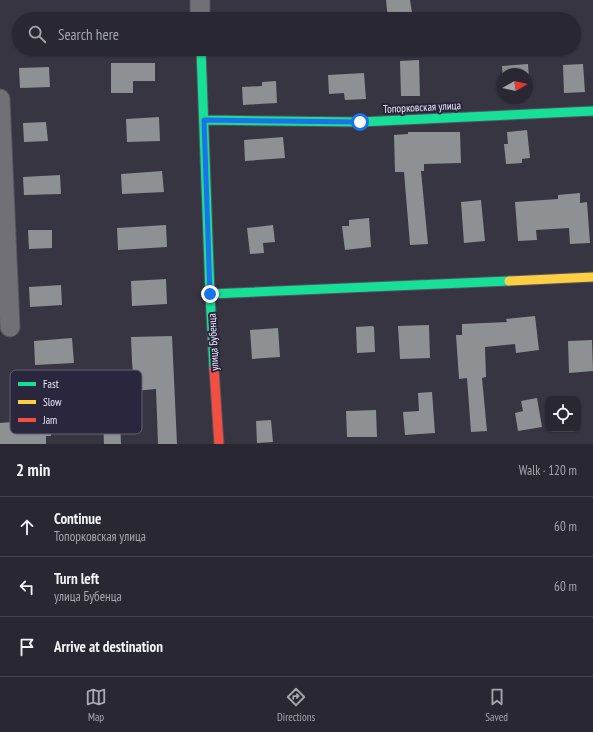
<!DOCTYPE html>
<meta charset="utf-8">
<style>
body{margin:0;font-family:"PT Sans Narrow",sans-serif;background:#31303a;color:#f1f3f6}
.controls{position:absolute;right:12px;bottom:12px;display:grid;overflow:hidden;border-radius:8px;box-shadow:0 1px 3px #0004}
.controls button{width:36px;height:36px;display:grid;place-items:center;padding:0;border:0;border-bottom:1px solid #45444d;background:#292832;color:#f1f3f6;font:20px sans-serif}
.compass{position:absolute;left:497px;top:68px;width:36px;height:36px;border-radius:50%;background:#292832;box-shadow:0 1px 3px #0004;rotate:81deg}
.stop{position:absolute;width:12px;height:12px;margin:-9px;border:3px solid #1a73e8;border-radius:50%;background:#fff}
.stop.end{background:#1a73e8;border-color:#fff;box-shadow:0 1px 4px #0008}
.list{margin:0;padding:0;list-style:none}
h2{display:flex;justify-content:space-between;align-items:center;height:52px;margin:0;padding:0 16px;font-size:17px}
h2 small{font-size:13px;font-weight:400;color:#a5a6ac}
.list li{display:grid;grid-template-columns:26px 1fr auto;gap:12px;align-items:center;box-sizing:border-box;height:60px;padding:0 16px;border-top:1px solid #45444d}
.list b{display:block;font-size:15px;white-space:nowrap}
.list p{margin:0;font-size:13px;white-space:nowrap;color:#a5a6ac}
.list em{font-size:13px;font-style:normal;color:#a5a6ac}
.icon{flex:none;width:22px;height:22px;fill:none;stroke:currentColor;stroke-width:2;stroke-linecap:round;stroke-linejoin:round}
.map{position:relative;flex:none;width:593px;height:444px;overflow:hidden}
.search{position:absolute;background:#292832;box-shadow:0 1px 3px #0004;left:12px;right:12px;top:12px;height:44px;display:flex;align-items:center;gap:10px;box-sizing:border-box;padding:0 14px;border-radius:22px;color:#a5a6ac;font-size:15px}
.sheet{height:232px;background:#292832}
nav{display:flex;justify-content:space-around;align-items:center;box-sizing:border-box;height:56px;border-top:1px solid #45444d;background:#292832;font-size:11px;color:#a5a6ac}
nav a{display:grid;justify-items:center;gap:2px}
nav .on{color:#acaab8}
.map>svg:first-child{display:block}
.building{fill:#8d9193}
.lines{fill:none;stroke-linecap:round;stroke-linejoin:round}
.street-casing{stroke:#55535e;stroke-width:21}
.fast-casing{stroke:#55535e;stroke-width:11}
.slow-casing{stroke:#55535e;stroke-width:11}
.jam-casing{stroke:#55535e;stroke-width:11}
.street{stroke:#707076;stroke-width:19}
.fast{stroke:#16e098;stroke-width:9}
.slow{stroke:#ffcf43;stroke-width:9}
.jam{stroke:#f24e42;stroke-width:9}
.route{stroke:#1a73e8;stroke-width:5}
.labels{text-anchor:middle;stroke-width:4;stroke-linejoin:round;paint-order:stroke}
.street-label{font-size:11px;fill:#ebe9f8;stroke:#2a263d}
.key{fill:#2a263d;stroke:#646075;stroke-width:1}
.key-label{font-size:11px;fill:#ebe9f8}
</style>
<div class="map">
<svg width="593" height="444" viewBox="0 0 593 444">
<rect width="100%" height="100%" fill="#373542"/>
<path class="building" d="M386 0H410L413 19H388Z
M419 60 420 96H401L400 61Z
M111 63H155V81H133V93H111Z
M528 64 530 94H527V74H503V83L502 66Z
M583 64 585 92 564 93 563 65Z
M49 67 50 87 20 88 19 68Z
M364 73 366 99 345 100 344 93 329 94 328 75Z
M276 81 277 103 243 105 242 87 262 86V82Z
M159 117 160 141 127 142 126 119Z
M46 122 48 141 24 142 23 123Z
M527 130 530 158 522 159V163L506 164 504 144H508L507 132Z
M408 132H460L461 163 424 164V171H421L428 244 410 245 404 172H395L394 135 408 134Z
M283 137 285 158 245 161 244 140Z
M162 171 164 192 122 194 121 174Z
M60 175 61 194 24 195 23 177Z
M580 193V203L587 202 590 243 570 244 569 228 536 230 537 240 518 241 515 202 558 199V195Z
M481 200 485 241 464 243 461 202Z
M369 218 371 247 345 250 342 226H349V220Z
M166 225 167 247 118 250 117 228Z
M273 225 275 242 263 243 264 253 250 254 247 228Z
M28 230H52V248L29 249Z
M166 279 167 304 132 306 131 281Z
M61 285 62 305 30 307 29 287Z
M535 316 539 350 516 353 515 344 485 347 486 377 482 378 487 431 471 432 467 378 459 379 456 335H462V324L507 322 506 319Z
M429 325 430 358 400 359 398 326Z
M372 326 374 327 375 352 357 353 356 327Z
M278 328 280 357 252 359 250 330Z
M172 336 177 444H158L156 389 135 391 132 362 131 337Z
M72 338 74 363 35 365 34 341Z
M592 340 593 371 569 373 568 341Z
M432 392 435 433 405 435 403 412 419 411 418 393Z
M537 398 542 427 518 431 515 413 523 411 521 401Z
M376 410 377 437H347L346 411Z
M49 414 51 436H46V444H0V423L24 421V416Z
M120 419 121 444H104L103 420Z
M271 420 273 442 257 443 256 421Z"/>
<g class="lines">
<g class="street-casing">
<path id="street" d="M200 0V19
M0 99 10 327"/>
</g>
<g class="fast-casing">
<path id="fast" d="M201 49 210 294 214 369
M204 120 360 122 593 111
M210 294 509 281"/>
</g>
<g class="slow-casing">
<path id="slow" d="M509 281 593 277"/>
</g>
<g class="jam-casing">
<path id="jam" d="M214 369 219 444"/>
</g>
<use href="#street" class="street"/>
<use href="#fast" class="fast"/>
<use href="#slow" class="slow"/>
<use href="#jam" class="jam"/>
</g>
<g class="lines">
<path class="route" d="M210 294 204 120 360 122"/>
</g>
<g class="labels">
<g class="street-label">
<text transform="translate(422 107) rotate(-3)" y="4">Топорковская улица</text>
<text transform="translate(213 342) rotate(-93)" y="4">улица Бубенца</text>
</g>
</g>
<rect x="10" y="370" width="132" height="64" rx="6" class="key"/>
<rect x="18" y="382" width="18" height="4" fill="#16e098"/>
<rect x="18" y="400" width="18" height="4" fill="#ffcf43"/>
<rect x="18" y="418" width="18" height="4" fill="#f24e42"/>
<g class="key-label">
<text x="43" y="388">Fast</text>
<text x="43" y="406">Slow</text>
<text x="43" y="424">Jam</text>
</g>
</svg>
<div class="controls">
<button><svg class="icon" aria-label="locate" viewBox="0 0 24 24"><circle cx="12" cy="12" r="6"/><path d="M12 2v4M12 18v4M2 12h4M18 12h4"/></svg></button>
</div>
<svg class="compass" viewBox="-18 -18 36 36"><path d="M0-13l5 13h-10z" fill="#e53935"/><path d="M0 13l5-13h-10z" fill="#a5a6ac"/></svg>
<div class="stop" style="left:360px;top:122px"></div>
<div class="stop end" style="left:210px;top:294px"></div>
<div class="search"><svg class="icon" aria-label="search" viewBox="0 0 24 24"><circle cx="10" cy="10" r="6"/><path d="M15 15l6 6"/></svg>Search here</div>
</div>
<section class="sheet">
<h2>2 min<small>Walk · 120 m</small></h2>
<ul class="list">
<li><svg class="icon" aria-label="ahead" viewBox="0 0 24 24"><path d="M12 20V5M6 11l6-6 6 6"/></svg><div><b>Continue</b><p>Топорковская улица</p></div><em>60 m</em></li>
<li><svg class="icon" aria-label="left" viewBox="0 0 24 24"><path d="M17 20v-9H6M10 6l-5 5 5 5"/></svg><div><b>Turn left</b><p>улица Бубенца</p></div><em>60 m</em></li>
<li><svg class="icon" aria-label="arrive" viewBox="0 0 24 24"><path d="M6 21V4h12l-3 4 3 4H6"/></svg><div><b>Arrive at destination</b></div></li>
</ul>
</section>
<nav>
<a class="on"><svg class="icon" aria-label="map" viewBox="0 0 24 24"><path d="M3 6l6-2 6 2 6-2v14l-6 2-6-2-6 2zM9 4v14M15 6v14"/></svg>Map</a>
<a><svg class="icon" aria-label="directions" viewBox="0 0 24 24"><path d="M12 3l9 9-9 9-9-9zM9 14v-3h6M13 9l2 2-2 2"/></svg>Directions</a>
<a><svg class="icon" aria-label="saved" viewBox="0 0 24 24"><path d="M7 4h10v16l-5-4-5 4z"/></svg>Saved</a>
</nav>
